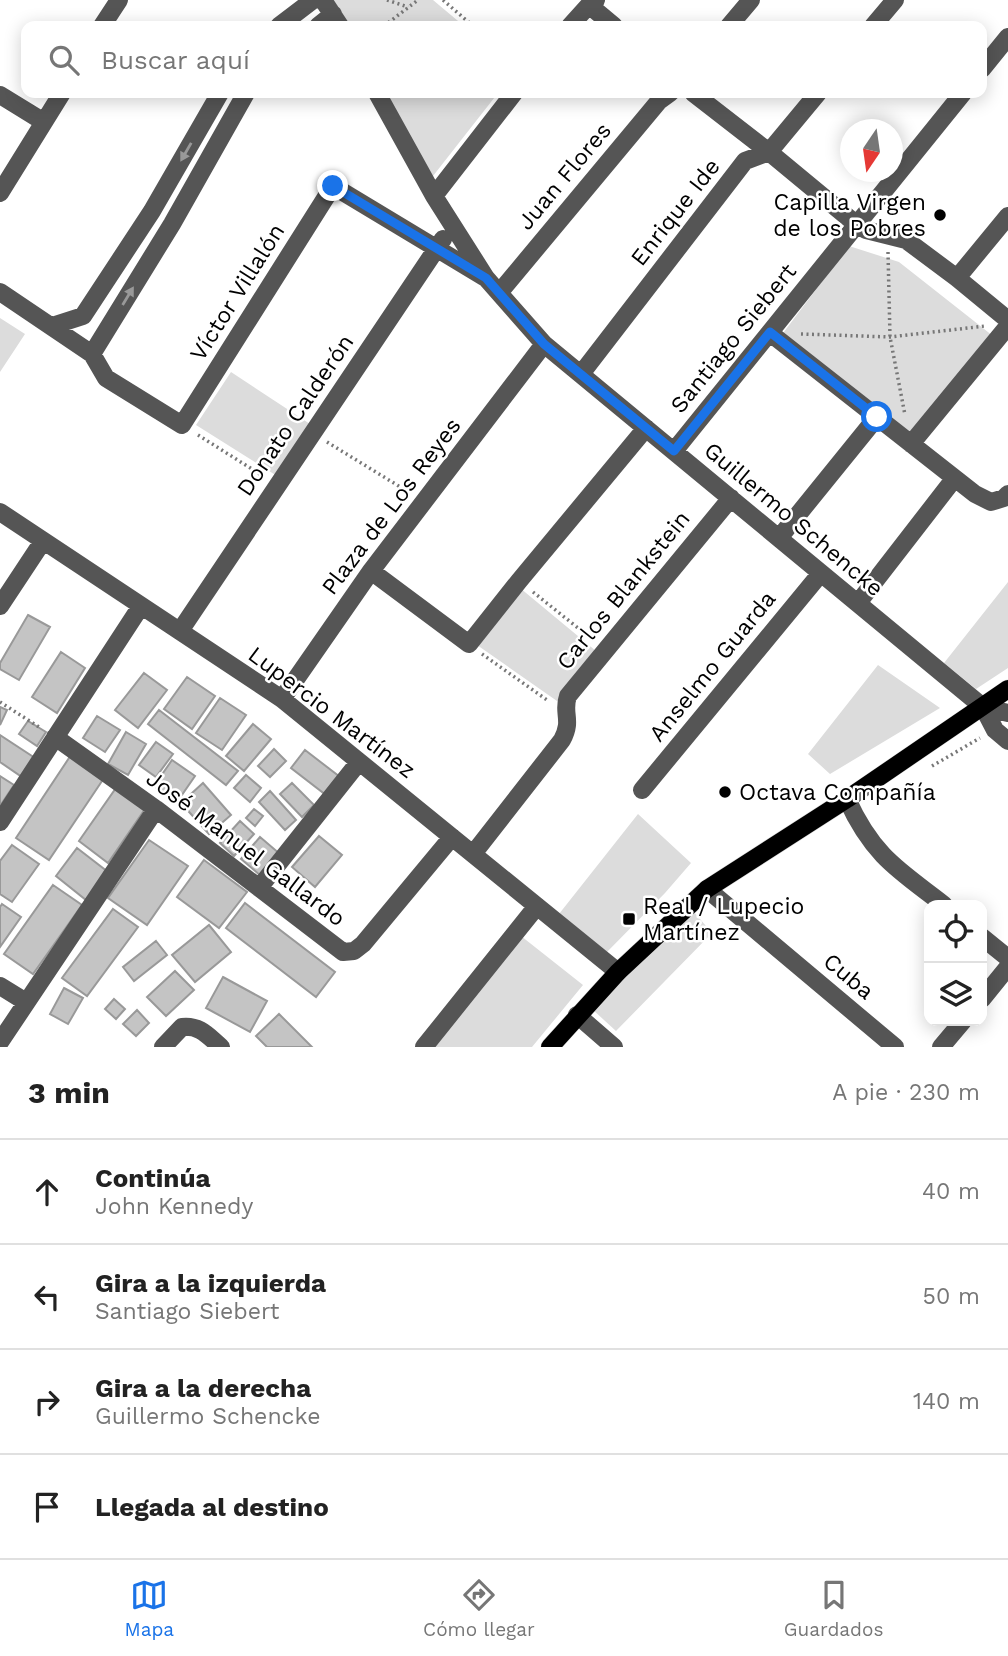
<!DOCTYPE html>
<html lang="es">
<meta charset="utf-8">
<style>
body{margin:0;font-family:"Work Sans",sans-serif;background:#f2f2f2;color:#222}
.controls{position:absolute;right:21px;bottom:21px;display:grid;overflow:hidden;border-radius:14px;box-shadow:0 4px 18px #0003}
.controls button{width:63px;height:63px;display:grid;place-items:center;padding:0;border:0;border-bottom:2px solid #e0e0e0;background:#fff;color:#222;font:35px sans-serif}
.compass{position:absolute;left:840px;top:119px;width:63px;height:63px;border-radius:50%;background:#fff;box-shadow:0 4px 18px #0003;rotate:193deg}
.stop{position:absolute;width:21px;height:21px;margin:-16px;border:5px solid #1a73e8;border-radius:50%;background:#fff}
.stop.end{background:#1a73e8;border-color:#fff;box-shadow:0 2px 7px #0008}
.list{margin:0;padding:0;list-style:none}
h2{display:flex;justify-content:space-between;align-items:center;height:91px;margin:0;padding:0 28px;font-size:30px}
h2 small{font-size:23px;font-weight:400;color:#767676}
.list li{display:grid;grid-template-columns:46px 1fr auto;gap:21px;align-items:center;box-sizing:border-box;height:105px;padding:0 28px;border-top:2px solid #e0e0e0}
.list b{display:block;font-size:26px;white-space:nowrap}
.list p{margin:0;font-size:23px;white-space:nowrap;color:#767676}
.list em{font-size:23px;font-style:normal;color:#767676}
.icon{flex:none;width:38px;height:38px;fill:none;stroke:currentColor;stroke-width:2;stroke-linecap:round;stroke-linejoin:round}
.map{position:relative;flex:none;width:1008px;height:1047px;overflow:hidden}
.search{position:absolute;background:#fff;box-shadow:0 4px 18px #0003;left:21px;right:21px;top:21px;height:77px;display:flex;align-items:center;gap:18px;box-sizing:border-box;padding:0 24px;border-radius:14px;color:#767676;font-size:26px}
.sheet{height:511px;background:#fff}
nav{display:flex;justify-content:space-around;align-items:center;box-sizing:border-box;height:98px;border-top:2px solid #e0e0e0;background:#fff;font-size:19px;color:#767676}
nav a{display:grid;justify-items:center;gap:4px}
nav .on{color:#1a73e8}
.map>svg:first-child{display:block}
.green{fill:#dcdcdc}
.building{fill:#c4c4c4;stroke:#999;stroke-width:2}
.lines{fill:none;stroke-linecap:round;stroke-linejoin:round}
.major-casing{stroke:#dbdbdb;stroke-width:19}
.path{stroke:#777;stroke-width:3.5;stroke-dasharray:2 3.5;stroke-linecap:butt}
.minor{stroke:#555;stroke-width:18}
.major{stroke:#000;stroke-width:18}
.oneway{fill:#999}
.route{stroke:#1a73e8;stroke-width:9}
.poi-dot{fill:#000;stroke:#fff;stroke-width:2.5}
.labels{text-anchor:middle;stroke-width:5;stroke-linejoin:round;paint-order:stroke}
.street-label{font-size:23px;fill:#000;stroke:#fff}
.poi-label{font-size:23px;fill:#000;stroke:#fff;text-anchor:start}
</style>
<div class="map">
<svg width="1008" height="1047" viewBox="0 0 1008 1047">
<rect width="100%" height="100%" fill="#fff"/>
<path class="green" d="M325 0H433L464 26H341Z
M382 93H498L433 176Z
M849 246 899 262 993 336 904 443 774 345Z
M0 318 25 334 0 372Z
M231 372 310 424 277 476 196 425Z
M1008 582V668L976 689 944 663Z
M514 583 596 651 557 701 467 638Z
M878 665 940 708 830 774 808 754Z
M638 814 691 863 665 893 607 952 559 914Z
M694 912 712 933 616 1031 592 1009Z
M521 936 583 985 532 1047H435Z"/>
<path class="building" d="M28 615 50 627 19 680 0 669V663Z
M61 652 85 668 57 713 32 697Z
M144 673 167 690 138 728 115 710Z
M187 677 215 696 192 729 164 709Z
M220 698 246 715 222 750 196 733Z
M0 707 7 710 0 725Z
M159 710 238 771 226 785 148 724Z
M97 716 120 730 105 752 83 738Z
M28 721 46 732 37 746 19 734Z
M253 724 271 739 244 771 226 756Z
M126 732 146 744 128 775 108 764Z
M0 735 35 758 22 777 0 762Z
M156 742 173 754 156 777 139 765Z
M274 749 286 761 270 777 258 766Z
M305 750 340 777 326 795 291 768Z
M71 755 104 778 49 860 16 838Z
M172 760 195 776 177 802 154 786Z
M246 775 261 788 250 802 234 788Z
M0 776 14 785 0 806Z
M203 783 231 815 209 834 181 803Z
M292 783 314 805 302 817 280 794Z
M116 788 145 809 108 863 79 841Z
M270 791 296 820 285 830 259 802Z
M254 809 263 816 255 826 246 818Z
M240 821 254 834 234 856 220 843Z
M319 836 342 855 315 887 292 867Z
M260 837 280 854 261 876 241 859Z
M149 840 188 866 147 925 108 898Z
M12 845 39 864 12 902 0 894V861Z
M77 848 108 872 86 900 56 876Z
M204 860 247 892 219 928 177 897Z
M53 885 82 905 33 974 4 954Z
M245 903 335 972 316 997 226 928Z
M2 904 21 917 0 947V907Z
M113 909 138 927 87 996 62 978Z
M209 925 231 952 195 982 172 955Z
M156 941 167 955 134 981 123 967Z
M175 971 194 990 166 1016 147 997Z
M223 977 267 1001 250 1032 206 1008Z
M64 988 83 998 68 1024 50 1014Z
M114 999 125 1009 116 1019 105 1009Z
M137 1010 149 1023 136 1036 123 1024Z
M279 1014 312 1047H267L256 1036Z"/>
<g class="lines">
<g class="major-casing">
<path id="major" d="M550 1047 618 972 707 889 847 799 1008 689"/>
</g>
<path class="path" d="M387 0 408 7
M443 0 473 26
M384 26 418 0
M888 252 890 337 905 415
M801 334 890 337 985 326
M198 435 263 476
M327 442 410 493
M533 592 593 640
M482 654 547 700
M0 702 39 727
M932 766 980 738"/>
<path class="minor" d="M323 0 340 26
M589 5 614 26
M102 26 119 0
M279 26 313 0
M318 26 333 14
M570 26 589 5 596 0
M729 26 751 0
M873 26 895 0
M982 69 1008 37
M377 93 434 196 486 278 544 344 983 707 995 730 1008 741
M693 93 769 152 856 224 866 230 906 240 957 278 1008 320
M0 95 44 122
M0 193 62 93
M434 196 514 93
M957 278 1008 216
M0 292 92 354 106 378 182 425 333 186 484 277
M499 293 659 101 670 93
M52 326 83 316 152 211 220 93
M770 333 975 494 991 502 1004 498 1008 494
M92 354 172 224 246 93
M581 374 745 161 769 152 818 93
M911 444 1008 326
M674 451 963 93
M0 512 282 699 618 972
M779 538 877 417
M371 571 469 644 519 581 646 428
M858 603 954 479
M0 606 43 541
M180 631 443 239
M282 699 371 571 544 344
M983 707 1008 713
M55 737 156 809 343 952 354 951 363 944 452 837
M642 790 821 573
M847 799C856 819 868 839 883 855 901 874 924 889 944 905
M0 822 141 606
M473 854 562 740C573 720 562 713 568 696L731 498
M259 888 359 762
M707 889 895 1047
M982 937 1008 958
M0 986 26 1002
M982 999 1008 967
M577 1015 614 1047
M0 1042 156 809
M163 1047 182 1027C200 1025 208 1036 221 1047
M424 1047 537 906
M941 1047 963 1021"/>
<use href="#major" class="major"/>
</g>
<defs><path id="oneway-solid" d="M-6-.8H1V-3.2L6.5 0L1 3.2V.8H-6Z" transform="scale(1.75)"/></defs>
<g class="oneway">
<use href="#oneway-solid" transform="translate(186 152) rotate(120)"/>
<use href="#oneway-solid" transform="translate(128 296) rotate(-59)"/>
</g>
<g class="lines">
<path class="route" d="M333 186 486 278 544 344 674 451 770 332 877 417"/>
</g>
<g class="poi-dot">
<circle cx="940" cy="215" r="7"/>
<circle cx="725" cy="792" r="7"/>
<rect x="622" y="912" width="14" height="14" rx="3.5"/>
</g>
<g class="labels">
<g class="street-label">
<text transform="translate(564 176) rotate(-50)" y="8">Juan Flores</text>
<text transform="translate(675 212) rotate(-52)" y="8">Enrique Ide</text>
<text transform="translate(237 292) rotate(-58)" y="8">Víctor Villalón</text>
<text transform="translate(733 338) rotate(-51)" y="8">Santiago Siebert</text>
<text transform="translate(295 415) rotate(-56)" y="8">Donato Calderón</text>
<text transform="translate(391 506) rotate(-53)" y="8">Plaza de Los Reyes</text>
<text transform="translate(794 519) rotate(40)" y="8">Guillermo Schencke</text>
<text transform="translate(623 590) rotate(-51)" y="8">Carlos Blankstein</text>
<text transform="translate(712 666) rotate(-51)" y="8">Anselmo Guarda</text>
<text transform="translate(332 712) rotate(37)" y="8">Lupercio Martínez</text>
<text transform="translate(246 848) rotate(37)" y="8">José Manuel Gallardo</text>
<text transform="translate(849 976) rotate(40)" y="8">Cuba</text>
</g>
<g class="poi-label">
<text x="926" y="210" text-anchor="end">Capilla Virgen<tspan x="926" dy="26">de los Pobres</tspan></text>
<text x="739" y="800">Octava Compañía</text>
<text x="643" y="914">Real / Lupecio<tspan x="643" dy="26">Martínez</tspan></text>
</g>
</g>
</svg>
<div class="controls">
<button><svg class="icon" aria-label="locate" viewBox="0 0 24 24"><circle cx="12" cy="12" r="6"/><path d="M12 2v4M12 18v4M2 12h4M18 12h4"/></svg></button>
<button><svg class="icon" aria-label="layers" viewBox="0 0 24 24"><path d="M12 4l9 5-9 5-9-5zM3 14l9 5 9-5"/></svg></button>
</div>
<svg class="compass" viewBox="-18 -18 36 36"><path d="M0-13l5 13h-10z" fill="#e53935"/><path d="M0 13l5-13h-10z" fill="#767676"/></svg>
<div class="stop" style="left:877px;top:417px"></div>
<div class="stop end" style="left:333px;top:186px"></div>
<div class="search"><svg class="icon" aria-label="search" viewBox="0 0 24 24"><circle cx="10" cy="10" r="6"/><path d="M15 15l6 6"/></svg>Buscar aquí</div>
</div>
<section class="sheet">
<h2>3 min<small>A pie · 230 m</small></h2>
<ul class="list">
<li><svg class="icon" aria-label="ahead" viewBox="0 0 24 24"><path d="M12 20V5M6 11l6-6 6 6"/></svg><div><b>Continúa</b><p>John Kennedy</p></div><em>40 m</em></li>
<li><svg class="icon" aria-label="left" viewBox="0 0 24 24"><path d="M17 20v-9H6M10 6l-5 5 5 5"/></svg><div><b>Gira a la izquierda</b><p>Santiago Siebert</p></div><em>50 m</em></li>
<li><svg class="icon" aria-label="right" viewBox="0 0 24 24"><path d="M7 20v-9h11M14 6l5 5-5 5"/></svg><div><b>Gira a la derecha</b><p>Guillermo Schencke</p></div><em>140 m</em></li>
<li><svg class="icon" aria-label="arrive" viewBox="0 0 24 24"><path d="M6 21V4h12l-3 4 3 4H6"/></svg><div><b>Llegada al destino</b></div></li>
</ul>
</section>
<nav>
<a class="on"><svg class="icon" aria-label="map" viewBox="0 0 24 24"><path d="M3 6l6-2 6 2 6-2v14l-6 2-6-2-6 2zM9 4v14M15 6v14"/></svg>Mapa</a>
<a><svg class="icon" aria-label="directions" viewBox="0 0 24 24"><path d="M12 3l9 9-9 9-9-9zM9 14v-3h6M13 9l2 2-2 2"/></svg>Cómo llegar</a>
<a><svg class="icon" aria-label="saved" viewBox="0 0 24 24"><path d="M7 4h10v16l-5-4-5 4z"/></svg>Guardados</a>
</nav>
